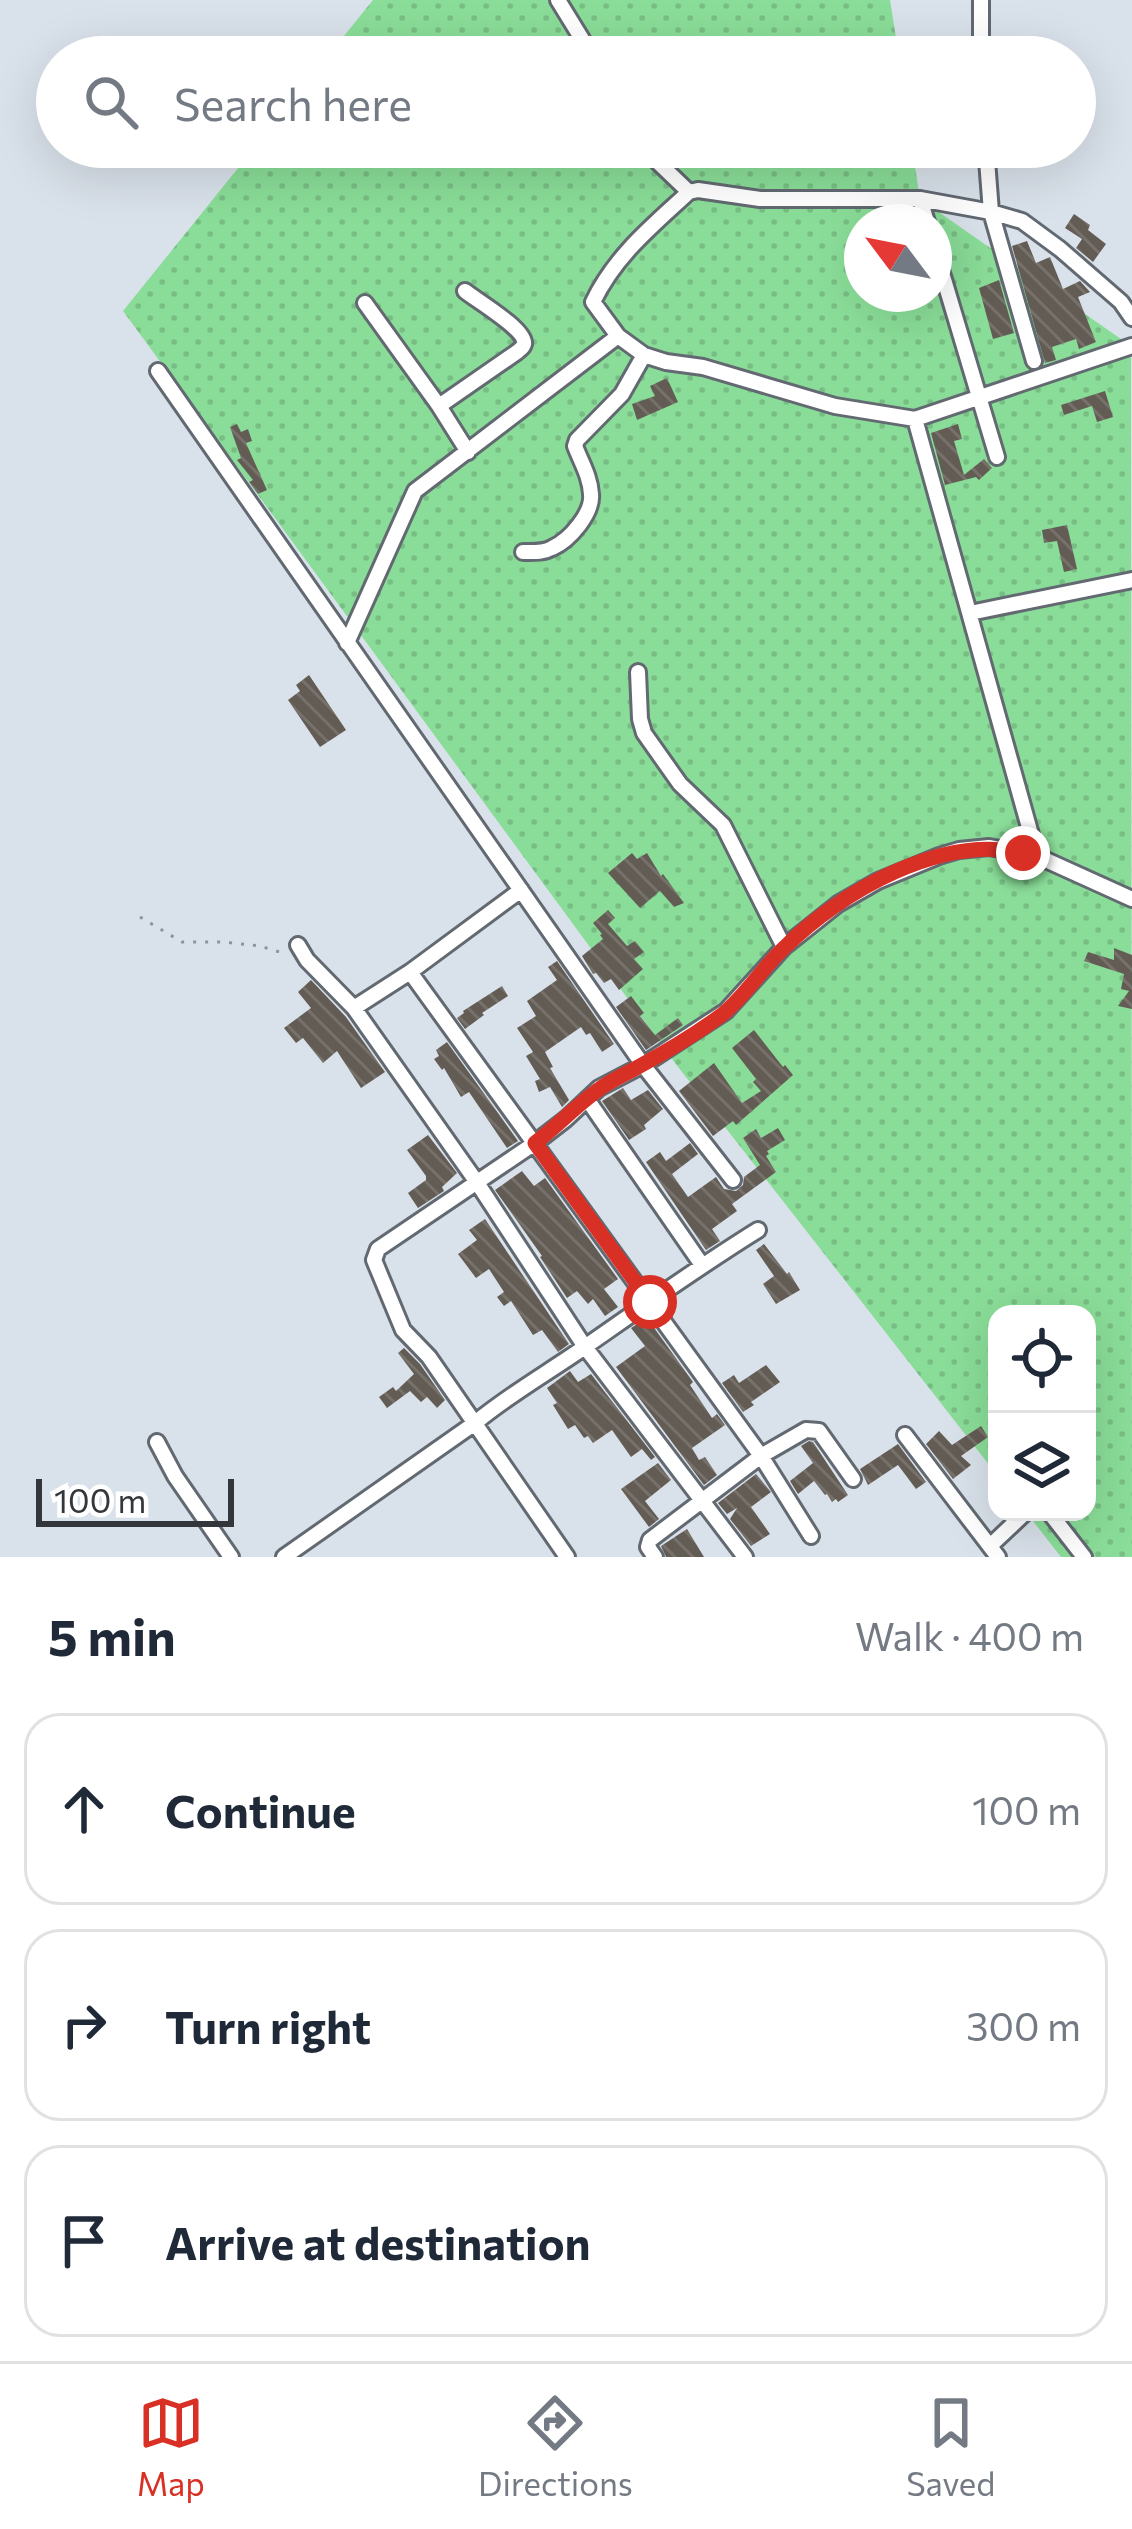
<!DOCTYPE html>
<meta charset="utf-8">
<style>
body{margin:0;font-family:Commissioner,sans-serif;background:#f2f2f3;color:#1f2937}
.controls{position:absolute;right:36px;bottom:36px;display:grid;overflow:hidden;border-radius:24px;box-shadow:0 12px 48px #0002}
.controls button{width:108px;height:108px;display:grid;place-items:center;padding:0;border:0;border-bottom:3px solid #e0e1e3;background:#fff;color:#1f2937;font:60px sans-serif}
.compass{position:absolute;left:844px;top:204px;width:108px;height:108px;border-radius:50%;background:#fff;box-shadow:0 12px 48px #0002;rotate:302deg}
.scale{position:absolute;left:36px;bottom:30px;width:198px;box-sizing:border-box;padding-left:12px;border:6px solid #33363a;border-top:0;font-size:33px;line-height:42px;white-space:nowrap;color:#33363a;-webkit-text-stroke:9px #fff;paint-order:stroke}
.stop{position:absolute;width:36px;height:36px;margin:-27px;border:9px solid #d93025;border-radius:50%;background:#fff}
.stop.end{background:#d93025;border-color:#fff;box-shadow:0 3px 12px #0008}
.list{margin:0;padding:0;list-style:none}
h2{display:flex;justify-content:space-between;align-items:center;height:156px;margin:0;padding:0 48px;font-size:51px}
h2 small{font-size:39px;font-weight:400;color:#747a83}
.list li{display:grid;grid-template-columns:78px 1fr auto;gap:36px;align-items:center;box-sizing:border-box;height:192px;margin:0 24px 24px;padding:0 24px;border:3px solid #e0e1e3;border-radius:36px}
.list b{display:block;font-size:45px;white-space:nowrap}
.list em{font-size:39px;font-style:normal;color:#747a83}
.icon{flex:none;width:66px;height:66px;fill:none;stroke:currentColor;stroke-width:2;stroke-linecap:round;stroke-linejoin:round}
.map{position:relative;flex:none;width:1132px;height:1557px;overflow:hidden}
.search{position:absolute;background:#fff;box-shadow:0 12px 48px #0002;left:36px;right:36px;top:36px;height:132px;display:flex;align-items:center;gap:30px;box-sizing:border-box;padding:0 42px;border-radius:66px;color:#747a83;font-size:45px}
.sheet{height:804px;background:#fff}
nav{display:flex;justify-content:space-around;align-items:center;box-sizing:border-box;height:168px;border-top:3px solid #e0e1e3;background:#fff;font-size:33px;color:#747a83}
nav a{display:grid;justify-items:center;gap:6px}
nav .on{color:#d93025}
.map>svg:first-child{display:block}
.grass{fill:url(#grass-dots);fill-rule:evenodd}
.building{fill:url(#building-back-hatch)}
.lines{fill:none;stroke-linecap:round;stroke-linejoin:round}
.street-casing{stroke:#626971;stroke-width:20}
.path{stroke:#8f949b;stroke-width:3;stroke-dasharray:3 9;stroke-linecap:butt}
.street{stroke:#fff;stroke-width:14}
.route{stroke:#d93025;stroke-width:15}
</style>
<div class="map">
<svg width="1132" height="1557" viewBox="0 0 1132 1557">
<defs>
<pattern id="grass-dots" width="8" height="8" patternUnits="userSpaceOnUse" patternTransform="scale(3)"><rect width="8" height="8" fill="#8add98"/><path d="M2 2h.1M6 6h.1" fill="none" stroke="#78be84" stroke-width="1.8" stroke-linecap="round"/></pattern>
<pattern id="building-back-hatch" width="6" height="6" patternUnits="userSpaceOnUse" patternTransform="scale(3)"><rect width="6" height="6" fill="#635c54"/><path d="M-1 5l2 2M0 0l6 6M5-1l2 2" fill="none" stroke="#76716a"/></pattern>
</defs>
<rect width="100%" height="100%" fill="#d9e1ea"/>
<path class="grass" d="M373 0H890L899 57H327Z
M255 147H912L920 199 1131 346 1132 1557H1061L1026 1512H1087V1314H997V1475L675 1063 123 311ZM862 222H934V294H862Z"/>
<path class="building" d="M1074 214 1090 225 1088 230 1106 244 1093 262 1076 248 1082 239 1065 228Z
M1027 241 1036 263 1050 257 1063 289 1080 281 1090 292 1078 297 1096 342 1079 349 1076 339 1052 347 1056 360 1045 363 1012 246Z
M999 280 1014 333 993 339 979 288Z
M667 378 678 402 637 420 632 404 655 396 650 386Z
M1105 391 1113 417 1097 422 1092 406 1064 415 1061 405Z
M237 424 241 432 248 429 252 441 246 443 267 490 258 494 249 482 253 480 237 460 241 458 230 427Z
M958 424 962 439 954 441 964 475 984 459 992 468 979 480 976 477 945 485 931 433Z
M1067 525 1077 569 1064 572 1057 541 1044 543 1042 530Z
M309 675 346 730 320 747 288 700 300 691 296 685Z
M632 853 637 859 647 853 661 876 663 874 684 903 674 907 660 891 640 908 608 873Z
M608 910 615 918 608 924 627 946 635 941 644 952 634 959 643 969 619 990 611 979 604 983 596 973 593 974 582 956 603 939 600 935 602 934 593 923Z
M1114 948 1132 955V1009L1118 1006 1129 991 1121 989 1124 974 1084 961 1088 952 1114 960Z
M557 961 614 1044 602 1052 590 1033 586 1035 581 1027 545 1052 553 1067 550 1068 569 1100 562 1107 550 1087 539 1092 535 1081 540 1079 526 1056 533 1052 517 1028 536 1016 527 1001 557 980 548 967Z
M311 980 346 1017 385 1072 361 1088 337 1051 323 1063 303 1038 296 1043 284 1028 311 1008 298 992Z
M502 986 508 996 482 1013 484 1015 465 1029 457 1018 464 1013 463 1011Z
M631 996 644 1013 640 1016 655 1035 678 1018 683 1025 646 1050 616 1007Z
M754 1030 783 1067 785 1065 793 1075 736 1125 733 1121 713 1136 679 1091 714 1063 742 1103 761 1091 753 1082 756 1079 732 1048Z
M447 1042 518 1141 507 1148 469 1092 461 1097 444 1068 442 1070 434 1059 439 1056 436 1050Z
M623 1088 631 1100 648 1090 663 1109 644 1125 646 1129 629 1140 602 1101Z
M778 1128 785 1140 767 1151 769 1154 766 1156 776 1172 732 1204 737 1211 712 1229 720 1241 706 1250 646 1162 660 1152 666 1161 690 1143 698 1154 672 1174 688 1197 716 1177 724 1189 736 1191 743 1185 744 1177 760 1165 743 1138 756 1129 761 1138Z
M428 1135 457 1173 442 1187 444 1191 418 1208 408 1193 426 1180V1176L407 1150Z
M522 1171 534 1186 545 1178 618 1279 604 1289 618 1307 605 1316 593 1299 588 1304 577 1291 567 1298 540 1257 542 1256 495 1190Z
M485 1219 569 1344 558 1352 542 1330 533 1335 511 1301 504 1306 497 1297 504 1292 489 1269 476 1278 458 1254 477 1240 469 1230Z
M764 1244 787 1274 789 1272 800 1290 776 1304 763 1284 774 1276 756 1250Z
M647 1318 693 1382 690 1385 712 1418 717 1414 725 1425 692 1448 699 1460 705 1457 717 1475 704 1485 616 1367 645 1346 631 1328Z
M404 1348 420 1364 445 1400 437 1408 427 1397 421 1402 410 1391 387 1408 379 1397 393 1387 396 1391 414 1374 398 1353Z
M766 1365 780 1382 751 1402 754 1405 743 1412 722 1383 734 1375 739 1383Z
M570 1371 578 1382 591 1374 655 1457 651 1460 642 1449 631 1457 612 1430 593 1443 588 1436 584 1438 575 1425 568 1429 553 1405 557 1403 547 1388Z
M981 1426 988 1437 961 1456 971 1465 953 1479 926 1444 939 1431 952 1445Z
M809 1441 813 1442 848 1495 838 1502 836 1499 832 1502 827 1494 825 1495 814 1481 798 1494 790 1481 813 1463 801 1446Z
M898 1444 926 1482 916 1489 898 1465 868 1485 860 1469Z
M658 1463 671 1480 645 1501 659 1519 649 1527 621 1489Z
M756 1474 771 1492 751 1507 770 1534 751 1546 730 1519 737 1508 727 1514 718 1503Z
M687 1529 704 1557H666L661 1546Z"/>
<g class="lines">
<g class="street-casing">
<path id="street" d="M558 0 593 57
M981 57V0
M642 147 689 192
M986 147 991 212 1034 361
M920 199 927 222
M934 246 997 457
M365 303 439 406 468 452
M1132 318 1121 302 1060 249 1022 221 991 212 920 199H760L698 190 689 192C652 226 615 256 593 302L618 336 644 355 666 362 703 367 835 406 915 419 1132 346
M158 371 643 1065 733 1180
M439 406 517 352C519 350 523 348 524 344 527 330 476 300 465 291
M915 419 1037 856
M523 552C532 552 543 553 552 548 570 540 593 513 591 494 590 476 581 462 575 446L577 440 622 394 644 355
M970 613 1132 580
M347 643 415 491 618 336
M638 672 640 719 644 733 680 784 723 825 784 947
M298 945 307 960 354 1008 476 1181 585 1347 745 1557
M410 972 761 1456 811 1536
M354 1008 410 972 521 890
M587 1099 702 1265
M905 1435 998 1557
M157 1442 175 1476 231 1557
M1049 1512 1084 1557
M990 1546 1026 1512
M284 1557 475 1423C511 1393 551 1371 589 1344 645 1305 700 1266 758 1230
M567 1557 429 1357 403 1330 374 1260 378 1249 535 1143 566 1119 599 1088 643 1065 726 1011 784 947 838 904 878 881 939 856 959 850 989 847 1037 856 1132 899
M655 1557 648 1547 650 1540 761 1456 806 1430 819 1431 853 1479"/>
</g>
<path class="path" d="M140 917 182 942H224L260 946 286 954"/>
<use href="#street" class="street"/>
</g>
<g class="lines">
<path class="route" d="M650 1302 535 1143C557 1126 576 1106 598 1090 610 1081 624 1075 638 1067 666 1052 696 1034 723 1014 746 995 763 967 785 947 842 891 941 834 1023 853"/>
</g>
</svg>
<div class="controls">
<button><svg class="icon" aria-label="locate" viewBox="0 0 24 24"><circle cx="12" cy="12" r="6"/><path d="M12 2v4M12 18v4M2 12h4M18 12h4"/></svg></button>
<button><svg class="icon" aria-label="layers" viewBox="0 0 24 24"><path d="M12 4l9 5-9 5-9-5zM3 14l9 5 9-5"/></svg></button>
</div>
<svg class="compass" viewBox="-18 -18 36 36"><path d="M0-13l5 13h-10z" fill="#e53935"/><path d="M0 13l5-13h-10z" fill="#747a83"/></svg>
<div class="scale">100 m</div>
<div class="stop" style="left:650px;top:1302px"></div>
<div class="stop end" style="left:1023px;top:853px"></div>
<div class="search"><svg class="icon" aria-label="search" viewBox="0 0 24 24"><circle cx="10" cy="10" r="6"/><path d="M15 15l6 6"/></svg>Search here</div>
</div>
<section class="sheet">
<h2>5 min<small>Walk · 400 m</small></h2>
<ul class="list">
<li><svg class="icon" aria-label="ahead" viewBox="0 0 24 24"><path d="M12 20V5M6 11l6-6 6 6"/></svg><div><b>Continue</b></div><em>100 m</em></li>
<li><svg class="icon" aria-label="right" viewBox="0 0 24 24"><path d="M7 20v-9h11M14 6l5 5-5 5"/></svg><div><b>Turn right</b></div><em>300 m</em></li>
<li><svg class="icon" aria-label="arrive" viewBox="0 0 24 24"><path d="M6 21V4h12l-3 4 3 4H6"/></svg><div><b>Arrive at destination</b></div></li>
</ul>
</section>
<nav>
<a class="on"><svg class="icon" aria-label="map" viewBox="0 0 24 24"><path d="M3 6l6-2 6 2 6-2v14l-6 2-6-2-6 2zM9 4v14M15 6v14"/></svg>Map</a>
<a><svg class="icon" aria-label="directions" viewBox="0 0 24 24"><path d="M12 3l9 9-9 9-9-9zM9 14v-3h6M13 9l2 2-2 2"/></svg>Directions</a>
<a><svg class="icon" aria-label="saved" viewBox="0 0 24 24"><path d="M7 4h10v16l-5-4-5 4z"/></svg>Saved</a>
</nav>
